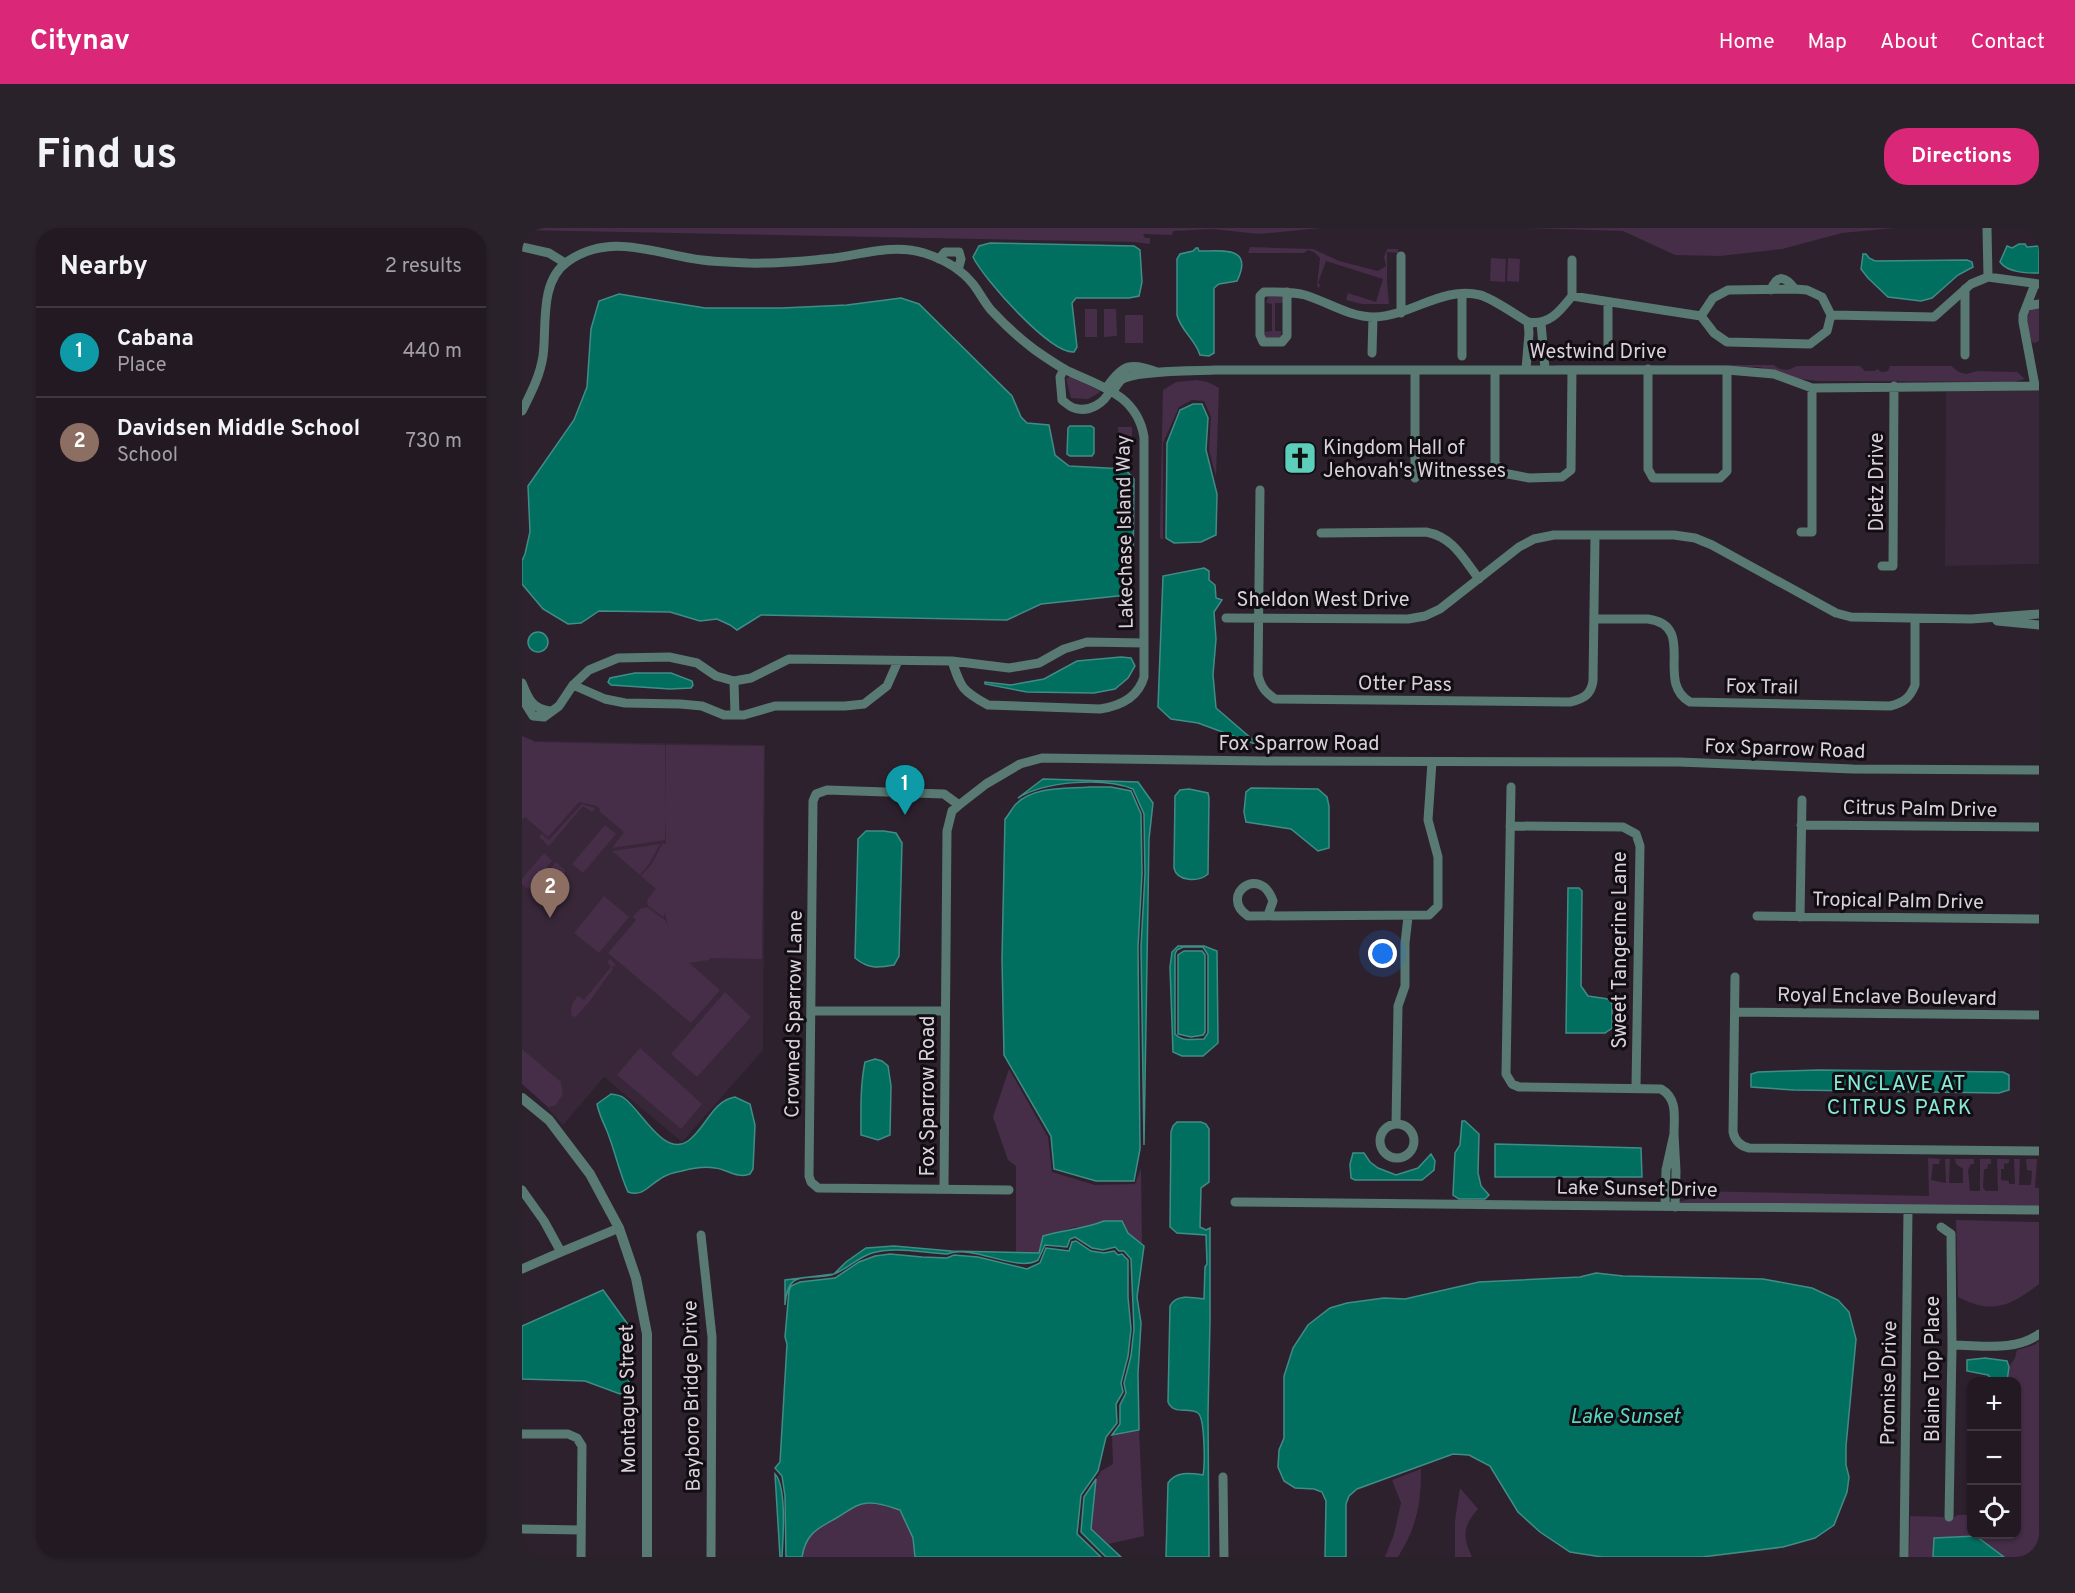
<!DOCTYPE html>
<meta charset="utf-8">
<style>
body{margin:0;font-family:Overpass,sans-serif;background:#2a222a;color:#f1f3f6}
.controls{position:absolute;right:18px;bottom:18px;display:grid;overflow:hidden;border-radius:12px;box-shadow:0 2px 4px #0004}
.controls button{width:54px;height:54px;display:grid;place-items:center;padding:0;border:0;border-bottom:2px solid #3f3840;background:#221922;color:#f1f3f6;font:30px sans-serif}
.you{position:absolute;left:861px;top:726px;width:21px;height:21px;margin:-15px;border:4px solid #fff;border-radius:50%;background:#1a73e8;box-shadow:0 0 0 9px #1a73e833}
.badge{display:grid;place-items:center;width:39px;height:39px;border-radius:50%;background:#db2777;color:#fff;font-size:20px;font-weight:700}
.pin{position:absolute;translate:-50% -50px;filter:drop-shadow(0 2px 3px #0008)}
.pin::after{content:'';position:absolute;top:32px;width:21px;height:18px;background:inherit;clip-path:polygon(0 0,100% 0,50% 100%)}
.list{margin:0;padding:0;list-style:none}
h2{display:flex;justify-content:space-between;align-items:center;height:78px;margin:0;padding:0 24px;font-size:26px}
h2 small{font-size:20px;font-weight:400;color:#a2a0a5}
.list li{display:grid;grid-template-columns:39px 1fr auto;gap:18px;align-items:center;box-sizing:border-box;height:90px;padding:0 24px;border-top:2px solid #3f3840}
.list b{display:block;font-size:22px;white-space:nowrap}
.list p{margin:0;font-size:20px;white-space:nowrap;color:#a2a0a5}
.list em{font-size:20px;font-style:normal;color:#a2a0a5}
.icon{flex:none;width:33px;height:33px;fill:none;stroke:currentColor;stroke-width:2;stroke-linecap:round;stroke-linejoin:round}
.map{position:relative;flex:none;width:1517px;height:1329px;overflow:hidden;border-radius:24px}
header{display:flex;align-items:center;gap:36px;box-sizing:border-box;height:84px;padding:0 30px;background:#db2777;color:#fff}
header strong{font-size:28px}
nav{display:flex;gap:33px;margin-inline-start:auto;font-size:21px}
.intro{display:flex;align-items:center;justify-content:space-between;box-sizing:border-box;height:144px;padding:0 36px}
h1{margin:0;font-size:42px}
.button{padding:15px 27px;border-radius:24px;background:#db2777;color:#fff;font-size:21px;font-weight:700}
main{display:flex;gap:36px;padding:0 36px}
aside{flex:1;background:#221922;border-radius:24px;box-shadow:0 2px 4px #0004}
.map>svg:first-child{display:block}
.built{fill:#382739}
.green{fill:#462d48}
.water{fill:#006f60;stroke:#418d85;stroke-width:1.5;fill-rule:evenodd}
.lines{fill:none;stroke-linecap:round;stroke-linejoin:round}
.minor{stroke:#587a72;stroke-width:9}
.tertiary{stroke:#587a72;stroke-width:10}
.labels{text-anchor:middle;stroke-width:6;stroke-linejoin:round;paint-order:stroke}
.street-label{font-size:20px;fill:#dad2db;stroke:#120d13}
.poi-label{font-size:20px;fill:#dad2db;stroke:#120d13;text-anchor:start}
.neighbourhood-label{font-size:21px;letter-spacing:1.5px;fill:#86ebd7;stroke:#120d13}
.water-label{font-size:21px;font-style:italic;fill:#56d7c0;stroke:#120d13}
</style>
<header>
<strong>Citynav</strong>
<nav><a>Home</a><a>Map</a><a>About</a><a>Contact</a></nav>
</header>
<div class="intro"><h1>Find us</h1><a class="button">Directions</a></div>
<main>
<aside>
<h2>Nearby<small>2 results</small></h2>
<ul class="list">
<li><span class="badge" style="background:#0f9aa8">1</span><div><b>Cabana</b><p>Place</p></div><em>440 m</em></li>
<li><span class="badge" style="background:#8d6e63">2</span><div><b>Davidsen Middle School</b><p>School</p></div><em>730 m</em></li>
</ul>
</aside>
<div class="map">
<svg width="1517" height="1329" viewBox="0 0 1517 1329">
<rect width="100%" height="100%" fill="#2d212e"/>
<path class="built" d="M1510 162 1517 163V336L1423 338 1424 163Z
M12 513 243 517 241 822 160 914 82 849 41 897 0 851V578L12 561Z"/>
<path class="green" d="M0 0H799L737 6 691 1 651 3 650 7 621 6 623 10H628V16L612 14 0 2Z
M1003 0H1373L1320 5 1260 21 1198 28 1153 27 1101 3Z
M728 19 791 21 817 33 856 43 864 38 862 29 865 21H876V25L865 24V55L867 76H840L824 72 826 65 854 74 861 51 804 33 796 55 798 57 797 60 795 58 798 30 792 24 786 22 782 25H726Z
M969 30 984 31 983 54 968 53Z
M986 30 998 31 997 54 985 53Z
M746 69H760L762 71 760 75H753V103H759V110H743V104L750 103V76L744 75Z
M1517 80V113L1513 115 1510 114C1506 104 1503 90 1509 81Z
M563 81H575V109H563Z
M582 81H594L595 108 582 109Z
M603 87H621V115H603Z
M1032 137H1252C1257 143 1269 143 1274 138H1338L1343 143H1353L1355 141 1360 144 1366 143 1368 138H1429L1437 144 1444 146 1455 143 1495 144 1503 151 1492 154 1296 153 1278 151 1237 139H1038Z
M548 148 578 163 577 165 566 171 549 170 544 151Z
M674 152 686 154 697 160 694 249 687 222 689 189 682 173 670 172 657 179 641 215V312L638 310V298L641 162 654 154Z
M596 199H610V223H596Z
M0 508 12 513V516L13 514 143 517V586L144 517 242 518 240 731 188 730 187 732 167 735 198 762 169 795 86 725 114 692 111 689 118 681 125 679 143 692 146 698 143 684 142 689 126 678 125 672 134 661 119 648 129 637 141 615 144 616V590L143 612 90 620 102 604 77 583 78 581 75 578 57 574 26 609 3 589 0 592Z
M60 576 73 580 70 584 61 578 27 618 17 609 20 606 27 612Z
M83 597 94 606 61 645 50 636Z
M138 616 127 636 118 647 90 623Z
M22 625 30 633 6 661 0 656V651Z
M34 634 44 643 21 670 10 662Z
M82 668 107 689 77 725 52 705Z
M88 731 94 737 90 739 91 741C78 757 69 775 53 789L50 788C47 780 51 774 56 768L62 772 89 739 85 734Z
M203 764 229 789 175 849 149 826Z
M118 820 180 876 159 901 95 847Z
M0 821 39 854 41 866 33 878 26 879 0 856Z
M487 841 526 909 530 944 573 957 613 956 619 940 620 1017 606 1005 600 993H582L566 999H553L521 1008 517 1025H494V938L486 932 471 889Z
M1406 930 1418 931 1417 936H1411L1409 952 1424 955 1423 931H1428L1427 955H1441V941L1434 936 1433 931H1452V936H1449L1446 942 1448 963H1458V931H1469V936H1466L1465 941H1462L1461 960 1464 963H1476L1475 931H1487V935L1482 936V941H1479V952L1487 953V956H1493L1492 931H1498L1497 957H1509L1510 943 1505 942 1504 931H1515L1513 960H1517V978L1150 975 1169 971V963L1407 968Z
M1434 992 1517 994V1056C1489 1078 1470 1087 1436 1069Z
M1517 1113V1329H1482L1454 1308 1412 1310 1411 1329H1387L1388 1288 1421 1289 1424 1292 1428 1293 1435 1287H1449L1450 1306H1494L1495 1225 1498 1223 1495 1206 1494 1154 1485 1153 1487 1139 1493 1130 1495 1122 1512 1117Z
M617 1202 622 1308 586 1316 569 1301 574 1251 579 1243 591 1236 590 1207Z
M899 1241C899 1277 895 1298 876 1329H863L872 1306 879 1275 870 1252Z
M938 1260 956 1281C941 1298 940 1308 950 1329H933V1293Z
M349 1275 378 1282 391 1310 393 1329H280C284 1303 298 1300 318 1288 332 1280 332 1278 349 1275Z"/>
<path class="water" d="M468 15 612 18 618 22 620 54 617 68 607 70H554L550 75 555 119 552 124C528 126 461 50 451 29L457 18Z
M1497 16H1503L1505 19 1517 18V45C1505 45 1486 45 1478 34L1485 18 1490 20Z
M674 20H676L677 23C701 23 732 18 715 53L697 56 692 60V125L687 128 678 127C673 111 659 103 655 87V31L658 26 671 23Z
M1341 26H1344L1347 30 1353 33 1445 32 1450 34 1451 39 1436 47 1410 70 1399 73 1366 69 1346 50 1339 41Z
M97 66 183 80H260L325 77 379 70 397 76 490 168 499 189 505 195 527 197 533 227 547 238 603 241 612 251 611 347 605 367 519 376 485 392 239 387 215 402 208 397 195 391 178 393 148 384 77 383 59 395 46 396 21 381 0 356V333L3 326 8 304 6 258 52 192 65 159 69 101 77 73Z
M671 176H680L686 190 684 222 695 266 694 307 679 314 652 315 644 310 645 215 658 182Z
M548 198H569L572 200V225L570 228H548L545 226 546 200Z
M682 340 687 343V352L693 357 694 370 700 372 692 384 694 411 691 447 694 480 730 511 738 514 733 516 676 495 649 491 636 479 641 348Z
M6 414a10 10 0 1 1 20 0a10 10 0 1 1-20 0Z
M599 429 609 430 613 438 606 450 593 461 572 465 505 464 463 456V454L489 457 522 451 555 433Z
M113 445H149L170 453 171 457 169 460 148 461 89 457 86 454 88 450Z
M521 551 616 554 631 575 627 611 622 917 619 719 623 646 622 586 611 561C582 549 523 553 496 570Z
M567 559H589L609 563 619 586 620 646 616 719 618 921 612 953H574L532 941 529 908 482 827 480 731 483 591C487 587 490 580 494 576 512 558 544 561 567 559Z
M729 560 796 561 805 569 807 578V620L796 623 769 601 724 594 722 584 724 564Z
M667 561 686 565 687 570 686 646C677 654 655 654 652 640L653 568 658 562Z
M344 603H362L374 605 380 615 377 728 372 737C356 740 346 741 333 730L336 611Z
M1046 660H1057L1060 663 1059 758 1066 768 1086 771 1090 776V800L1083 805H1044Z
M656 718H682L695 723 696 815 681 828H660L651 824 648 739 650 724ZM661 719H681L686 727V805L682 811C672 811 660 814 653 806V726L655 722Z
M662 723H680L683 727V804L681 807 669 809 656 806V727Z
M353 831 360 833 366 838 369 858 368 907 356 912 339 907C339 883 338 858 343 834Z
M1297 842 1481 844 1487 847V862L1477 865 1272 862 1229 859V846L1236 844Z
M89 866C94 867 98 867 102 870 119 882 142 930 166 913 184 900 190 873 213 869L228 876 233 897 231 941 228 946C215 951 205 941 193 940 182 938 171 940 160 943 153 944 144 947 138 951 126 958 121 969 106 964 97 944 93 923 85 903 81 894 77 886 75 876Z
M940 893H943L957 906 956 945 959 958 967 967 963 971H937L931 967 933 925 938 917Z
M655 894H679L684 896 687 901V954L679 960 678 999 684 1002 688 1000V1092L686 1187 687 1329H644L646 1255C654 1243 668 1245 681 1247 683 1237 683 1190 676 1185 667 1178 652 1188 646 1174L648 1078C654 1066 670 1069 682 1071L683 1039 685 1036 684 1007 655 1005 648 999 649 904 651 898Z
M973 916 1119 920 1120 949H973Z
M831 925H842L848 934 856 940 874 947 896 940 909 926 913 933 912 942 900 952H833L829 950 828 936Z
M582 993H600L606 1005 622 1018 615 1069 619 1095 616 1146 617 1202 590 1207 598 1196V1177L604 1165 602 1155 609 1128 612 1101 609 1031 602 1023H597L593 1019 581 1022 570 1020 553 1009 548 1011 545 1019 523 1017 516 1032C495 1045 452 1016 425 1026 401 1025 373 1018 350 1025 336 1029 322 1044 309 1047 283 1053 266 1040 263 1077V1052L312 1046 324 1034 344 1020 372 1018 429 1023 517 1025 521 1008C541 1002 562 1001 582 993Z
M554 1013 569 1023 582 1025 592 1023 596 1027 600 1026 606 1032V1069L609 1101 606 1128 599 1155 601 1164 594 1176 595 1195 584 1209 576 1243 559 1267 555 1306 579 1329H393L391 1310 378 1282C369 1279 356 1274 346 1275 333 1276 327 1283 316 1289 297 1300 284 1304 280 1329H264L263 1268 260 1248 253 1240 258 1234 265 1116 263 1109 267 1063 269 1058 278 1054 313 1050 337 1034 353 1028 368 1026 400 1029 425 1030 432 1027 456 1029 505 1041 518 1035 524 1020 547 1023 550 1014Z
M1074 1045 1101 1048 1241 1051 1290 1060 1316 1072 1327 1084 1334 1111 1324 1218V1237L1327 1249 1325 1264 1312 1297 1293 1310 1261 1319 1180 1329H1080L1048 1324 1018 1304 996 1284 968 1238 947 1227 931 1226 835 1261 827 1268 824 1276V1329H803L804 1273 800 1264 792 1261 773 1260 762 1253 756 1239 757 1222 762 1210V1148L771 1120 786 1097 808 1080 825 1075 862 1070 883 1071 957 1054 1058 1049Z
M81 1062 107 1098V1162L98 1166 63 1153 0 1151V1098Z
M1463 1130 1485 1133 1487 1139 1485 1153H1471L1466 1147 1445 1143V1132Z
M253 1246C265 1259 261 1310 260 1329H258Z
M574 1251 569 1301 599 1329H584L559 1304 562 1269Z
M1454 1308 1482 1329H1411L1412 1310Z"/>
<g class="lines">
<path class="minor" d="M0 19 27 25 43 35
M417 31 423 24H437L439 31 436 42
M1466 49 1517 56
M1443 61V127
M1249 62C1255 45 1264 49 1273 61
M765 64V108L760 114H741L738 107V68L742 64C755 64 769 63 783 67 806 74 827 89 852 89 889 88 920 58 958 67 970 70 994 87 1006 94 1027 98 1038 83 1050 68L1179 88 1192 105 1205 114 1288 116 1305 103 1309 87 1300 69 1285 62 1273 61 1206 62 1191 70 1179 88
M1050 68V32
M1086 74V124
M1505 78 1517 76
M879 85V28
M1309 87 1412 89 1449 56 1466 49 1465 0
M1019 95 1023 141
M850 125 851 89
M940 128V66
M542 141 538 149 540 172C544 175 548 179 552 180 567 185 583 175 588 162
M1004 141 1007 105 1006 94
M1126 141V241L1131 250H1198L1205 243V142
M973 142V235L981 245 1007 250 1040 249 1049 242 1050 142
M1513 158 1501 94V87L1513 56
M585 159C601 136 609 134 635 144
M591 164C593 160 596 155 599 152 612 142 675 143 694 142H1205L1252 146 1290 160 1517 158
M0 183C9 165 18 148 21 128 25 99 17 54 45 34 88 3 133 26 180 32 195 34 211 34 226 35 254 36 284 33 312 30 342 26 372 16 402 25 421 31 439 41 451 56 458 65 462 74 469 82 482 96 498 111 513 122 523 129 533 136 544 142 577 158 615 166 622 209V449C616 470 598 478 578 481L466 477C440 463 439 460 430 433
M893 250V143
M738 262 736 447C739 459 743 464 753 471L1048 474C1061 471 1069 467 1071 453L1073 308
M1279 304H1290V160
M799 305 904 304C931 309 941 330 957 351
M1360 338H1371L1372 158
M704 390 886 391 903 388 918 381 997 319 1012 311 1032 307H1152L1173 310 1190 317 1314 385 1329 389 1449 391 1517 386
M1073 391H1126C1176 398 1132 454 1168 474L1368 478C1381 475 1388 470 1393 457V391
M1475 393 1517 397
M212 453 213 487
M0 455C6 470 10 481 28 483
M51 457 83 471 103 475 158 476 180 478 202 487H222L253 478H323L342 476 365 458 376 433
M0 470 11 488 22 489 37 478 51 457 67 442 96 430 147 429 175 435 194 448 212 453 229 450 267 431 430 433 487 440 517 435 542 421 565 414 622 415
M989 559 984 846 990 856 997 859 1139 861C1156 871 1152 888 1152 906
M437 577 422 566 305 562 294 566 291 573 287 948 289 954 296 960 487 962
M1279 597 1517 599
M988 598 1101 599 1114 606 1118 618 1114 859
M746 687 751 673C738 635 696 668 726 688L907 687 916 678V629L906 592 910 534
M1235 688 1517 691
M1278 689 1280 572
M1213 749 1211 904C1213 913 1218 918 1227 920L1517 923
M289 783H423
M1213 784 1517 787
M858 913a17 17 0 1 1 34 0a17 17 0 1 1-34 0Z
M874 896 876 778 883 758V715L886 689
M422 960 425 603 430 583 437 577 464 556 498 536 520 530 740 533 1157 534 1331 541 1517 542
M0 962 22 993 39 1024 0 1041
M713 974 1517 982
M1143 978 1144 942 1152 906 1154 943 1153 979
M1419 999 1429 1006 1430 1119 1427 1289
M179 1007 190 1109 189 1329
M39 1024 97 1000
M1430 1117C1459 1117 1493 1124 1517 1106
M0 1206H46L55 1210 60 1218 59 1329
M701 1249 702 1329
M0 1301 59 1302
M1382 1329 1386 981"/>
<path class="tertiary" d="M0 870 27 892 68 946 97 1000 114 1050 125 1106V1329"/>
</g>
<defs>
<g id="church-square" transform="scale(1.725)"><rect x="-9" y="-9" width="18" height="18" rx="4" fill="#5dceb9" stroke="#120d13"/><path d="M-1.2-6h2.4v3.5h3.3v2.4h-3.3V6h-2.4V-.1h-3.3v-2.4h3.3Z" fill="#111"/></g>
</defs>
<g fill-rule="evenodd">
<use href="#church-square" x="778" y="230"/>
</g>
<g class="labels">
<g class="street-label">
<text x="1076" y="130">Westwind Drive</text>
<text transform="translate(1354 254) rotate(-90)" y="7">Dietz Drive</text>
<text transform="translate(602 304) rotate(-91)" y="7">Lakechase Island Way</text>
<text x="801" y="378">Sheldon West Drive</text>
<text transform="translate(883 455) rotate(1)" y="7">Otter Pass</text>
<text transform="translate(1240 458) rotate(1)" y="7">Fox Trail</text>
<text x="777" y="522">Fox Sparrow Road</text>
<text transform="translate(1263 520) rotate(2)" y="7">Fox Sparrow Road</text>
<text transform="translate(1398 580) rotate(1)" y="7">Citrus Palm Drive</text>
<text transform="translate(1376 672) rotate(1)" y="7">Tropical Palm Drive</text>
<text transform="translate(1097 722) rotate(-90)" y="7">Sweet Tangerine Lane</text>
<text transform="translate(1365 768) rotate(1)" y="7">Royal Enclave Boulevard</text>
<text transform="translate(271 786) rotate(-89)" y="7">Crowned Sparrow Lane</text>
<text transform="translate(405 868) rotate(-90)" y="7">Fox Sparrow Road</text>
<text transform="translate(1115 960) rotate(1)" y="7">Lake Sunset Drive</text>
<text transform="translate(1410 1141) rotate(-90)" y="7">Blaine Top Place</text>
<text transform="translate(1366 1155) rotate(-89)" y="7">Promise Drive</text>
<text transform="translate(169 1168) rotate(-91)" y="7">Bayboro Bridge Drive</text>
<text transform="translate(105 1171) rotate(-91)" y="7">Montague Street</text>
</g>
<g class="poi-label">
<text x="801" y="226">Kingdom Hall of<tspan x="801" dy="23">Jehovah's Witnesses</tspan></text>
</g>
<g class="neighbourhood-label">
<text x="1378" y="862">ENCLAVE AT<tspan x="1378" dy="24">CITRUS PARK</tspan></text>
</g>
<g class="water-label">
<text x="1103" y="1195">Lake Sunset</text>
</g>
</g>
</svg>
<div class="controls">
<button>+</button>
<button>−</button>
<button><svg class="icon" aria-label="locate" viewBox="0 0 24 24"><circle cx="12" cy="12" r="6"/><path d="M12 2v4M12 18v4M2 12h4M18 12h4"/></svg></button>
</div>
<div class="you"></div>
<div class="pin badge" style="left:383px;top:587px;background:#0f9aa8">1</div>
<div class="pin badge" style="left:28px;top:690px;background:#8d6e63">2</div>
</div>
</main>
